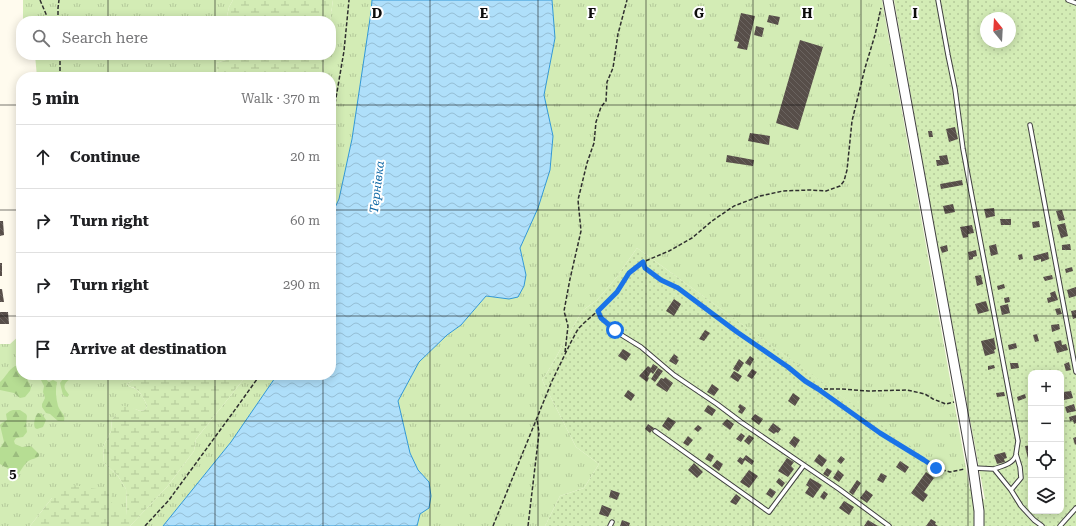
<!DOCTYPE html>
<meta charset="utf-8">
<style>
body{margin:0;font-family:"Roboto Serif",serif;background:#f2f2f2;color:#202124}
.controls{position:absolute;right:12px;bottom:12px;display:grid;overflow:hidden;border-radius:8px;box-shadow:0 2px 10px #0003}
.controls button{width:36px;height:36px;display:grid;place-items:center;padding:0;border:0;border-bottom:1px solid #e0e0e0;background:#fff;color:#202124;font:20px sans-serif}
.compass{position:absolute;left:980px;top:12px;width:36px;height:36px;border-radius:50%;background:#fff;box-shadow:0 2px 10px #0003;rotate:342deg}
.stop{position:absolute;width:12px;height:12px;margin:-9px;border:3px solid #1a73e8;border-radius:50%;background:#fff}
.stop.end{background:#1a73e8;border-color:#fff;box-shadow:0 1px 4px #0008}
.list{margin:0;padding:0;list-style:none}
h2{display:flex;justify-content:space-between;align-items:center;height:52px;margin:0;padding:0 16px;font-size:17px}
h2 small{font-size:13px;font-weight:400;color:#757577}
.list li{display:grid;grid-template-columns:26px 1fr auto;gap:12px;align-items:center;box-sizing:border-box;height:64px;padding:0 16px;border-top:1px solid #e0e0e0}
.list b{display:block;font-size:15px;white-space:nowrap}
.list em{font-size:13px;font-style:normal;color:#757577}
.icon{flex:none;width:22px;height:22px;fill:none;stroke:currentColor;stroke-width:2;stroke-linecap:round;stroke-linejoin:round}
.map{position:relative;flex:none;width:1076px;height:526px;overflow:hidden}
.search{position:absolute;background:#fff;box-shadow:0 2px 10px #0003;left:16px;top:16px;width:320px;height:44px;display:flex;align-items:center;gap:10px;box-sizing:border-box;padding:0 14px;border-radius:16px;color:#757577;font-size:15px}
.panel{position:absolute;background:#fff;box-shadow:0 2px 10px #0003;left:16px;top:72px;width:320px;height:308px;border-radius:16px}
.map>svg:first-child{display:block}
.grass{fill:url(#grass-tufts)}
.forest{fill:url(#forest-firs)}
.wetland{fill:url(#wetland-marsh)}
.garden{fill:url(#garden-dots);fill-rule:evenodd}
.water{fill:url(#water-waves);stroke:#3298d5}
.building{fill:url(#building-back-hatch)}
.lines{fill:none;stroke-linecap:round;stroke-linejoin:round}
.service-casing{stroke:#404040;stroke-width:5.5}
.tertiary-casing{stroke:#404040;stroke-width:11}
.path{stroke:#2f2f2f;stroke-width:1.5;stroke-dasharray:4 2;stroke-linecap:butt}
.service{stroke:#fff;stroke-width:3.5}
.tertiary{stroke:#fff;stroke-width:9}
.route{stroke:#1a73e8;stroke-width:5}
.grid{fill:none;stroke:#0d0d0d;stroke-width:1;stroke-opacity:0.55}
.labels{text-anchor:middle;stroke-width:4;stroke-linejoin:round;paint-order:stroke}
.water-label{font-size:12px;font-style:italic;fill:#0f68a6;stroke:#fff}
.grid-label{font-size:13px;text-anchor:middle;font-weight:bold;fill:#0d0d0d;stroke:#fff;stroke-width:4;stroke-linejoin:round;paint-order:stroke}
</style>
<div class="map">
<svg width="1076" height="526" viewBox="0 0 1076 526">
<defs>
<pattern id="grass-tufts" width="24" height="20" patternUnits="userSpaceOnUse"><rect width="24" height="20" fill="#d3ecb5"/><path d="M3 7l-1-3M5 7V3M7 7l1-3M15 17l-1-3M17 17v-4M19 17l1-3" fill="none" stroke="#b4c99a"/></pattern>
<pattern id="forest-firs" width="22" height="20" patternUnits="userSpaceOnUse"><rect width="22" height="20" fill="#b6dd93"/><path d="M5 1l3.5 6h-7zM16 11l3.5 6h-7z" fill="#9bbc7e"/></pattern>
<pattern id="wetland-marsh" width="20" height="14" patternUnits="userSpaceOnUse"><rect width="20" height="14" fill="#d3ecb5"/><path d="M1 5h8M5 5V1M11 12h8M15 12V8" fill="none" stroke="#b4c99a"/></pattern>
<pattern id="garden-dots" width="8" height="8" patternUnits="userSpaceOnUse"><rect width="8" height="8" fill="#d3ecb5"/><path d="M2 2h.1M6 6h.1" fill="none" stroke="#b4c99a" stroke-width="1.8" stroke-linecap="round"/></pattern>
<pattern id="water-waves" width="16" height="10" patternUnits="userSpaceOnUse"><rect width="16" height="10" fill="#afdffa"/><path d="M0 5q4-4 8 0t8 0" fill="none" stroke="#95bed5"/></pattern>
<pattern id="building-back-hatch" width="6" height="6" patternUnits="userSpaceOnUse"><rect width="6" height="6" fill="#574e49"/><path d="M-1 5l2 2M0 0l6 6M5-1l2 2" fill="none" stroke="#6a635f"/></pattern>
</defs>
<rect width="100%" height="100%" fill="#fffbee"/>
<path class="grass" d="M23 0H233L229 7 226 21H23Z
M333 0H372L371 12 352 139 339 199 331 216V77H322L325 55H331L330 21Z
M552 0H882L970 490 637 248 616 278 597 300 582 311 547 373 542 380 576 447 599 464 584 488 560 496 545 526H417L429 482 418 470 410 453 398 401 419 362 447 335 461 325 486 296 509 299 526 275 520 248 538 208 550 170 553 136 544 95 555 38Z
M35 55H230V59L216 63 218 73 215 74V77H37Z
M21 334V375H137L136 378 127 384C130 388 133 387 136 389 141 393 145 400 147 406L145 410 140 411C127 405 121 409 112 419L111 431 103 447 104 463 118 476 126 489 127 516 109 501 52 498 30 526H0V344H10Z
M247 375H277L231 442 163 526H130L167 487 194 451 196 439Z"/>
<path class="forest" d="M15 366H20L21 367V375H25L31 387 30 391 25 397 20 398 14 393 0 390V382C6 377 8 370 15 366Z
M66 375H76C71 378 62 383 65 389 66 391 68 393 69 395L67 397 63 395 60 383Z
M43 377 49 382 53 380 57 382C55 390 56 398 58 406 60 412 66 414 64 421H58L50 414 46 413 42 407V404L45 398 43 392 44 386 41 380Z
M13 410H20L26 414 27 416 26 425 27 432 23 437 16 438 14 441 15 444 22 447 30 446 32 447 39 454V456C36 459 30 459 27 462 23 466 20 472 17 476L13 475 7 468 0 464V448L4 442 0 425 2 423 7 420 6 414 10 411Z
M38 413 42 414 46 420 43 427 37 429 35 428C33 424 35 416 38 413Z"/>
<path class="wetland" d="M233 0H333L330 21H226L229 7Z
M230 55H325L322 77H215V74L218 73 216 63 230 59Z
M137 375H247L196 439 194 451 167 487 130 526H30L52 498 74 485 108 491 112 495 111 499 110 501 127 515 126 489 118 476 104 463 103 447 111 431 112 419 120 410 119 405 133 408 140 411 145 410 147 406C145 400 141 393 136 389 132 386 130 388 127 384L136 378Z"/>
<path class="garden" d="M894 0H1076V526H545L560 496 584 488 599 464 576 447 542 380 547 373 582 311 597 300 616 278 637 248 985 500 931 210ZM986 18H1010V42H986ZM1031 373H1061V511H1031Z"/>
<path class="water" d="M372 0H552L555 38 544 95 553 136 550 170 538 208 520 248 526 275 524 286 518 297 509 299 486 296 461 325 447 335 419 362 398 401 410 453 418 470 429 482 431 496 429 508 420 514 417 526H163L231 442 277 375H331V216L339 199 352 139 371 12Z"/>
<path class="building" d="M741 13 755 16 747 50 737 48 739 42 734 41Z
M769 15 780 17 778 25 767 22Z
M756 26 764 28 762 37 754 35Z
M800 40 823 47 798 130 776 123Z
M955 127 958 139 949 142 946 129Z
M928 131H932L933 137H929Z
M750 133 770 136 769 145 748 141Z
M727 155 754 160 753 166 726 162Z
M947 155 949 164 937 166 936 160H940L939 156Z
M962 180 963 185 941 189 940 184Z
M953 204 955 212 945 214 943 206Z
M994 208 995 216 986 218 984 209Z
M1062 210 1065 220 1059 221 1056 211Z
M1000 219H1011V225H1001Z
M0 221H3L4 235 0 236Z
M1039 221 1040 227 1033 228 1032 222Z
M1065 223 1068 236 1061 238 1057 225Z
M972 225 974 233 968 234V237L963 238 960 227Z
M996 244 998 254 991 256 989 246Z
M1070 244 1071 250H1062V245Z
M947 245 948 251 942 253 940 247Z
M976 250 977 256 973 257V259L969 260 968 252Z
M1048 252 1049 259 1041 262V259L1034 261 1033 256Z
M1022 254 1023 259 1019 260 1018 255Z
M0 263H2V276H0Z
M1072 267 1073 271 1066 273 1065 269Z
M981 275 983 284 977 286 975 276Z
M1052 275 1053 279 1045 281 1043 277Z
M1004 284 1005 288 998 290 997 286Z
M1076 287V296L1069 298 1067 290Z
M0 289H2L4 302H0Z
M1055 291 1058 300 1048 303 1047 298 1051 297 1050 293Z
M1009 297 1010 302 1005 303 1004 298Z
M674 299 681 304 674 316 666 311Z
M986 301 989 311 978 314 975 304Z
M1008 304 1010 313 1002 315 1000 306Z
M1060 308 1062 314 1057 315 1055 309Z
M1076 310V318L1073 319 1071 311Z
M0 312H8L9 324H0Z
M1059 324 1060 329 1052 332 1051 325Z
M705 330 710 333 704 341 699 339Z
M1037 334 1039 341 1035 342 1033 335Z
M994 338 996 349 994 350 995 353 985 356 981 341Z
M1061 340 1062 345 1066 344 1068 350 1057 353 1054 342Z
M1016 343 1017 348 1009 350 1008 345Z
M623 349 631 354 626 361 618 356Z
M674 354 678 357 677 359 679 360 676 365 669 361Z
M750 356 754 359 750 366 745 363Z
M739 359 744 363 738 372 733 369Z
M1069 362 1071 370 1066 371 1064 364Z
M1010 363H1018L1019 368 1011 369Z
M653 364 658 367 653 374 651 372 648 377 649 378 647 382 639 376 648 366 651 368Z
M994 365 995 368 988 370V366Z
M658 368 663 371 655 382 651 379Z
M752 369 757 372 752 379 747 376Z
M734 371 742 376 738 382 730 377Z
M665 377 673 383 667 392 656 385 661 378 664 379Z
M712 384 719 389 714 396 707 392Z
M628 390 635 395 631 401 624 396Z
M1071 391 1073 398 1064 400 1063 392Z
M1004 392 1005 396 997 397 996 393Z
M793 393 800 398 795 406 788 401Z
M1025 394 1026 398 1018 401 1017 397Z
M740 404 746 408 742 414 738 412 740 409 738 407Z
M1074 404 1076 411 1067 413 1065 407Z
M708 405 716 410 712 416 704 411Z
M755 414 763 419 759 425 751 419Z
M1076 415V423L1074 424 1073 420 1070 421 1069 417Z
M668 417 676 422 669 431 662 426Z
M727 419 734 424 730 430 722 424Z
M773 423 781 429 778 433 776 432 774 434 768 430Z
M648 424 654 428 650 433 645 429Z
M698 425 702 428 698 432 694 429Z
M741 433 745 436 741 442 736 439Z
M749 435 754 438 749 445 744 441Z
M688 436 693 440 688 446 683 443Z
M794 436 800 440 795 448 789 443Z
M1076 437V444L1075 445 1073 438Z
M1031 445V458L1028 459 1025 446Z
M1005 452 1007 458 1004 459 1005 462 997 464 994 455Z
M709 453 714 456 711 462 705 459Z
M819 454 827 460 822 467 814 461Z
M746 455 754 461 752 465 745 460 742 465 737 461 740 457 743 459Z
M841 456 845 459 841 464 837 461Z
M787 458 794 462 791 466 794 469 788 477 778 471Z
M717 460 723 464 719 471 712 466Z
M900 461 909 467 905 473 896 467Z
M694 463 703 472 697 478 688 470Z
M827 468 832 471 828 477 823 474Z
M749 470 758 476 749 488 740 482Z
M838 470 844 475 839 482 833 478Z
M926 472 934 478 924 492 928 495 923 502 911 493Z
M881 473 887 476 883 483 877 480Z
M779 478 785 483 782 487 776 482Z
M810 478 822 485 813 498 805 493 809 487 806 485Z
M857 480 861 483 853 495 849 492Z
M770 488 776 492 772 498 766 494Z
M611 490 620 493 617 500 609 497Z
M866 490 873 495 867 503 860 498Z
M824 491 828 494 824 500 820 497Z
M736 494 741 498 736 505 730 502Z
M844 501 854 507 849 515 839 508Z
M602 505 612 509 608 517 599 514Z
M931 519 936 522 935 524 938 526H926Z
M622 520 630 523 629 526H620Z
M868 520 878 526H864Z"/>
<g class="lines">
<g class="service-casing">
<path id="service" d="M938 0 948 55 955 89 963 149 1018 441 1016 454 1020 467 1021 478 1011 490
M1068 0 1076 3
M1030 125 1076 372
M615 331 641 347 674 375 717 404 741 422 839 489 889 526
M655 431 769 512 804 465
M974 468 994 469 1011 490 1021 506 1034 520 1042 526
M994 469C1002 466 1013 464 1016 455
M610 526 612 522
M1060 526 1076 508"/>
</g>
<g class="tertiary-casing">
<path id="tertiary" d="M888 0 973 468 979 511V526"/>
</g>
<path class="path" d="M40 0 49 21
M58 21V8L59 0
M60 55V77
M331 127 344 51 349 0
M643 262 645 268 661 280 678 288 737 332 788 367 805 381 818 389 880 433 924 460 936 468 950 472 965 469
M598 312 601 318 611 327
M565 352 568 326 564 311 570 279 581 231 578 200 587 163 594 143 596 122 601 107 606 101 607 82 613 68 618 34 627 0
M818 389H841L868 391 907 390 925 394 933 399 946 404 954 402
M145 526 169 500 237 407 260 375
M493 526 552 381 570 344 578 329 585 322 606 304 617 292 629 273 643 262 669 251 692 238 712 221 734 206 760 196 783 191 810 190 826 191 840 186 844 181 847 170 852 121 865 68 875 35 881 8
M528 526 539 433 537 419"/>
<use href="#service" class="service"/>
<use href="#tertiary" class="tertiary"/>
</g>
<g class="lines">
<path class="route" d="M615 330 601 318 598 311 617 292 629 273 643 262 645 268 661 280 678 288 737 332 788 367 805 381 818 389 880 433 924 460 936 468"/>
</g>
<path class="grid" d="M108 0V21M215 0V21M323 0V21M430 0V526M538 0V526M646 0V526M753 0V526M861 0V526M968 0V526M108 55V77M215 55V77M323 55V77M0 105H21M331 105H1076M0 210H21M331 210H1076M0 316H21M331 316H1076M108 375V526M215 375V526M323 375V526M0 421H1031M1061 421H1076"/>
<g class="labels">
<g class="water-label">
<text transform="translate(377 187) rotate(-83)" y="4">Тернівка</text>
</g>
</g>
<g class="grid-label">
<text x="377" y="18">D</text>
<text x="484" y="18">E</text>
<text x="592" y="18">F</text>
<text x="699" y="18">G</text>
<text x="807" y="18">H</text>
<text x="915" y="18">I</text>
<text x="13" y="478">5</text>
</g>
</svg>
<div class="controls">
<button>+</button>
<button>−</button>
<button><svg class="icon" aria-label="locate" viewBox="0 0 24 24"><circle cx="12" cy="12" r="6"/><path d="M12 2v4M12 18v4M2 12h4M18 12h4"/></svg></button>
<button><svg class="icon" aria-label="layers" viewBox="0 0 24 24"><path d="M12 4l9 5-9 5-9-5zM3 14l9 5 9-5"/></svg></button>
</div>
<svg class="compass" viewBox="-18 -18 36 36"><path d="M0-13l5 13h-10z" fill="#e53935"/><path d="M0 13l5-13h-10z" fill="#757577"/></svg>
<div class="stop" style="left:615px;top:330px"></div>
<div class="stop end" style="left:936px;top:468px"></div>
<div class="search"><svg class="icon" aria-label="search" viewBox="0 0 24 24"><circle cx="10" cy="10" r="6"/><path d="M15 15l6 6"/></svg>Search here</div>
<section class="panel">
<h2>5 min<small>Walk · 370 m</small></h2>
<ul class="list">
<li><svg class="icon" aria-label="ahead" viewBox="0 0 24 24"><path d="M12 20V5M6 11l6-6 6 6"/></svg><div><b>Continue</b></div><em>20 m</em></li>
<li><svg class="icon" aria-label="right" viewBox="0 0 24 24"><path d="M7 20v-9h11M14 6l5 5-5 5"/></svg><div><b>Turn right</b></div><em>60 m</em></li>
<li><svg class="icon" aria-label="right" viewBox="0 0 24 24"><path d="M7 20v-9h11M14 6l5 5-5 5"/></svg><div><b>Turn right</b></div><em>290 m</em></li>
<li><svg class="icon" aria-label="arrive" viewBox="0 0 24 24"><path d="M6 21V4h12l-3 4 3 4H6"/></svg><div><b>Arrive at destination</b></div></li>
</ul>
</section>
</div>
